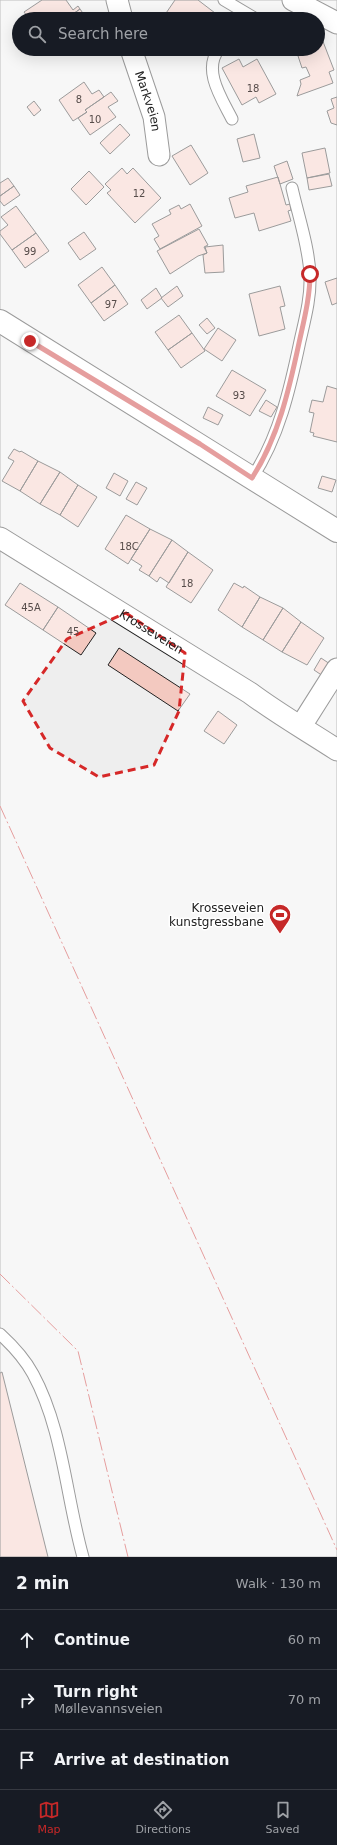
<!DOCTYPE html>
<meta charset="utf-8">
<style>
body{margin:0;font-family:"DejaVu Sans",sans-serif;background:#20242c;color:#f1f3f6}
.stop{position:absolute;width:12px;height:12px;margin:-9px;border:3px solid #c62828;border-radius:50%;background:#fff}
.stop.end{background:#c62828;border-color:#fff;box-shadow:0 1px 4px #0008}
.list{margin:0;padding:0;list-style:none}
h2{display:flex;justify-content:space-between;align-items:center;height:52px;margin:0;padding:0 16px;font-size:17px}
h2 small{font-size:13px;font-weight:400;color:#9ea1a6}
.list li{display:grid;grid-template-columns:26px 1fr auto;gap:12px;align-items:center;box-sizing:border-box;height:60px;padding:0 16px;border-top:1px solid #363941}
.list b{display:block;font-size:15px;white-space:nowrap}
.list p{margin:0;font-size:13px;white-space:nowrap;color:#9ea1a6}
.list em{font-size:13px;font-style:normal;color:#9ea1a6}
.icon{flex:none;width:22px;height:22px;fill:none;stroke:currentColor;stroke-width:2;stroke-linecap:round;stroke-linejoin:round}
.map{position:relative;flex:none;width:337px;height:1557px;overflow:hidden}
.search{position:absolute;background:#171b24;box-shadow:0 4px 16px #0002;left:12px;right:12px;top:12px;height:44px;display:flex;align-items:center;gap:10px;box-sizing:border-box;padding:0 14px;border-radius:22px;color:#9ea1a6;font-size:15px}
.sheet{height:232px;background:#171b24}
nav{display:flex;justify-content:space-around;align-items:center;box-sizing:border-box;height:56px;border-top:1px solid #363941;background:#171b24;font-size:11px;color:#9ea1a6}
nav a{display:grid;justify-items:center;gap:2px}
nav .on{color:#c62828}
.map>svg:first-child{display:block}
.green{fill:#eee;stroke:#6f6f6f;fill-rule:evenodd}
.building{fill:#f3c9c0;stroke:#222}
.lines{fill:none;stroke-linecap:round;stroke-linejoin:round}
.lane-casing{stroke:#222;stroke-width:13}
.street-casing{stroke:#222;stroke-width:23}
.secondary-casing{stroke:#222;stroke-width:24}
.lane{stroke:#fff;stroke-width:11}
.street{stroke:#fff;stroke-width:21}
.secondary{stroke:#fff;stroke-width:22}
.power{stroke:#c62828;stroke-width:1;stroke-dasharray:14 3 2 3;stroke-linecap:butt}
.route{stroke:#c62828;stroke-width:5}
.marked{fill:none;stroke:#d62828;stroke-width:3;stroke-dasharray:8 5;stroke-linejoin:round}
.labels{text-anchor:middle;stroke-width:3;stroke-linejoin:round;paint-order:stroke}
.number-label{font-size:10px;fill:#564c4a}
.street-label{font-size:12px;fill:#222;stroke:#fff}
.poi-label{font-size:12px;fill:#222;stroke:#fff;text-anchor:end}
</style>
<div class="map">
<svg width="337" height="1557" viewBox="0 0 337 1557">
<rect width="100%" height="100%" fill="#fff"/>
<path class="green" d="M0 0H337V1557H0ZM19 19H318V49H19Z"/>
<path class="building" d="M42 0H66L73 10 78 6 80 9 66 19H29L24 12Z
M175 0H198L215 13 211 18 213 19H162Z
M80 9 87 19H66Z
M322 39 334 70 329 72 333 83 297 96 301 84 300 80 310 76 306 67 302 68 298 56 301 55 299 49H318V40Z
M239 59 243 67 257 59 276 94 259 103 256 97 242 105 222 68Z
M84 82 92 94 99 90 104 97 85 110 87 112 73 121 59 100Z
M111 92 118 101 108 107 116 117 90 135 78 118 87 112 85 110Z
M337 97V125L331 123 327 111 334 108 331 99Z
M34 101 41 110 34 116 27 107Z
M120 124 130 135 110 154 100 143Z
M254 134 260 158 243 162 237 139Z
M191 145 208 173 190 185 172 156Z
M325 148 330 173 307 178 302 153Z
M287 161 293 179 280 184 274 166Z
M122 168 127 174 133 168 161 198 135 223 107 193 111 190 105 184Z
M89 171 104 187 86 205 71 189Z
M329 174 332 186 309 190 307 178Z
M278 177 286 205 290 204 291 210 288 211 291 221 259 231 254 213 235 218 229 198 248 192 246 186Z
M8 178 14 186 0 196V183Z
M14 186 20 195 4 206 0 201V196Z
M190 204 202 226 160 249 154 239 159 236 152 224 171 214 169 210 179 205 181 209Z
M16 206 36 233 12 250 0 234V231L8 225 1 217Z
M199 229 208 245 204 247 207 253 198 256 170 274 157 251Z
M84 232 96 249 80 260 68 243Z
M36 233 49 251 25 268 12 250Z
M223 245 224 272 205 273 203 255 207 253 205 247Z
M102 267 115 285 91 303 78 285Z
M337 278V303L332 305 325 282Z
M115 285 128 304 104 321 91 303Z
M177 286 183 296 168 307 161 298Z
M280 286 285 306 280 307 285 329 259 336 249 294Z
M156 288 162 298 147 309 141 300Z
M179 315 192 333 168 350 155 332Z
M207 318 215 328 207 334 199 325Z
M218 328 236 340 222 361 204 349Z
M192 333 205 351 181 368 168 350Z
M232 370 266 390 250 416 216 396Z
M327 386 337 389V442L313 436 314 433 310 432 314 413 309 412 312 400 323 402Z
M266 400 277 407 271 417 259 411Z
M208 407 223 415 218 425 203 418Z
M14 449 20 452 21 451 38 461 20 491 2 481 14 461 8 458Z
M38 461 60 472 40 504 20 491Z
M60 472 78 485 60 515 40 504Z
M114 473 128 481 120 496 106 488Z
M322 476 336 480 332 492 318 488Z
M136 482 147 488 137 505 126 499Z
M78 485 97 497 78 527 60 515Z
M126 515 150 529 128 564 105 549Z
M150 529 172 540 149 576 139 570 142 566 131 559Z
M172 540 188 552 169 583 160 577 157 582 149 576Z
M188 552 213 570 191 603 166 587Z
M20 583 58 607 43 630 5 605Z
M234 583 243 588 244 586 260 597 242 627 218 610Z
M260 597 283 608 263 640 242 627Z
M58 607 96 633 81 655 43 630Z
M283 608 301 622 282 652 263 640Z
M301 622 324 638 307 665 282 652Z
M119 648 190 694 178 711 108 665Z
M321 658 330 664 323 676 314 670Z
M218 711 237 725 224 744 204 731Z
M2 1372 48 1557H0V1373Z"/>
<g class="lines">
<g class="lane-casing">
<path id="lane" d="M224 0 256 19
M219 49C202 70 222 99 232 119
M252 478C279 437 290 389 300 341 305 319 311 297 310 275 309 247 298 215 292 188
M0 1334C12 1345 25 1359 33 1374 63 1429 66 1497 83 1557"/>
</g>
<g class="street-casing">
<g id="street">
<path d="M117 0 122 19"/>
<path d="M293 0 337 23"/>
<path id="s1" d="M131 49 154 117 159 155"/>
<path id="s2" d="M0 538 250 693C278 714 308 731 337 750"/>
<path d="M301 726 337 669"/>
</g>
</g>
<g class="secondary-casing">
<path id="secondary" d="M0 321 337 531"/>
</g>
<use href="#lane" class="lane"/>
<use href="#street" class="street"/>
<use href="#secondary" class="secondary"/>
<path class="power" d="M0 806 337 1550
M0 1274 78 1351 128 1557"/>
</g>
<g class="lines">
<path class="route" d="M30 341 200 444 252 478C278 438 289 390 299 343 304 320 310 297 310 274"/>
</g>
<path d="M0 0H337V1557H0ZM126 613 185 653 179 711 154 765 99 777 50 748 23 701 67 639Z" fill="#fff" fill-opacity=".55" fill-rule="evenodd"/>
<path class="marked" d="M126 613 185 653 179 711 154 765 99 777 50 748 23 701 67 639Z"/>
<defs>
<g id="stadium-pin" transform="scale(1.15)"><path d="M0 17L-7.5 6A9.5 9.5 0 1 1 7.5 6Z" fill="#c62828" stroke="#fff"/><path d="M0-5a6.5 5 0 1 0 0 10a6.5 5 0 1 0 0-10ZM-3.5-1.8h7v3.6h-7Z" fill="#fff"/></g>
</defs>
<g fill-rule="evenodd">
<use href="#stadium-pin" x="280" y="915"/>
</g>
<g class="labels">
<g class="number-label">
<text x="253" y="92">18</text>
<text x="79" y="103">8</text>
<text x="95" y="123">10</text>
<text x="139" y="197">12</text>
<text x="30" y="255">99</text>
<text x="111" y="308">97</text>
<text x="239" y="399">93</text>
<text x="129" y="550">18C</text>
<text x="187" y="587">18</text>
<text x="31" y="611">45A</text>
<text x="73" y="635">45</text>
</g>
<g class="street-label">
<text dy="4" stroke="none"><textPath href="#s1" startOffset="55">Markveien</textPath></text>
<text dy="4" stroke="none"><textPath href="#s2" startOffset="178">Krosseveien</textPath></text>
</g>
<g class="poi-label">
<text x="264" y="912">Krosseveien<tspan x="264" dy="14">kunstgressbane</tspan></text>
</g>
</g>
</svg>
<div class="stop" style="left:310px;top:274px"></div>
<div class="stop end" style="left:30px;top:341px"></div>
<div class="search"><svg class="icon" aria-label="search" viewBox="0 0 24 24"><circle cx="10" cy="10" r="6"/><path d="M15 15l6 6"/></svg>Search here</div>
</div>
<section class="sheet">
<h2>2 min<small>Walk · 130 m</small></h2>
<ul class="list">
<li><svg class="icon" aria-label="ahead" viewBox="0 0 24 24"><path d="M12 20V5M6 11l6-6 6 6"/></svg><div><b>Continue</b></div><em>60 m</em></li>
<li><svg class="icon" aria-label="right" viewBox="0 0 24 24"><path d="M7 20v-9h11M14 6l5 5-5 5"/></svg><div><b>Turn right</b><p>Møllevannsveien</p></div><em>70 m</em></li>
<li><svg class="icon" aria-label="arrive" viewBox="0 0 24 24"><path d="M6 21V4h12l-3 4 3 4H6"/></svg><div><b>Arrive at destination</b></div></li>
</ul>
</section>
<nav>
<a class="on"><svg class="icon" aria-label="map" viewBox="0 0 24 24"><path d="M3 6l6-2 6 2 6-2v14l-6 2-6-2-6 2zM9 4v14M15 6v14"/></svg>Map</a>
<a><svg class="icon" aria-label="directions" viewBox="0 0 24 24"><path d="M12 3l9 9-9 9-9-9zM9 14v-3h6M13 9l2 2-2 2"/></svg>Directions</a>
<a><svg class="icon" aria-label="saved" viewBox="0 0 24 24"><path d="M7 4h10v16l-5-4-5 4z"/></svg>Saved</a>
</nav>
